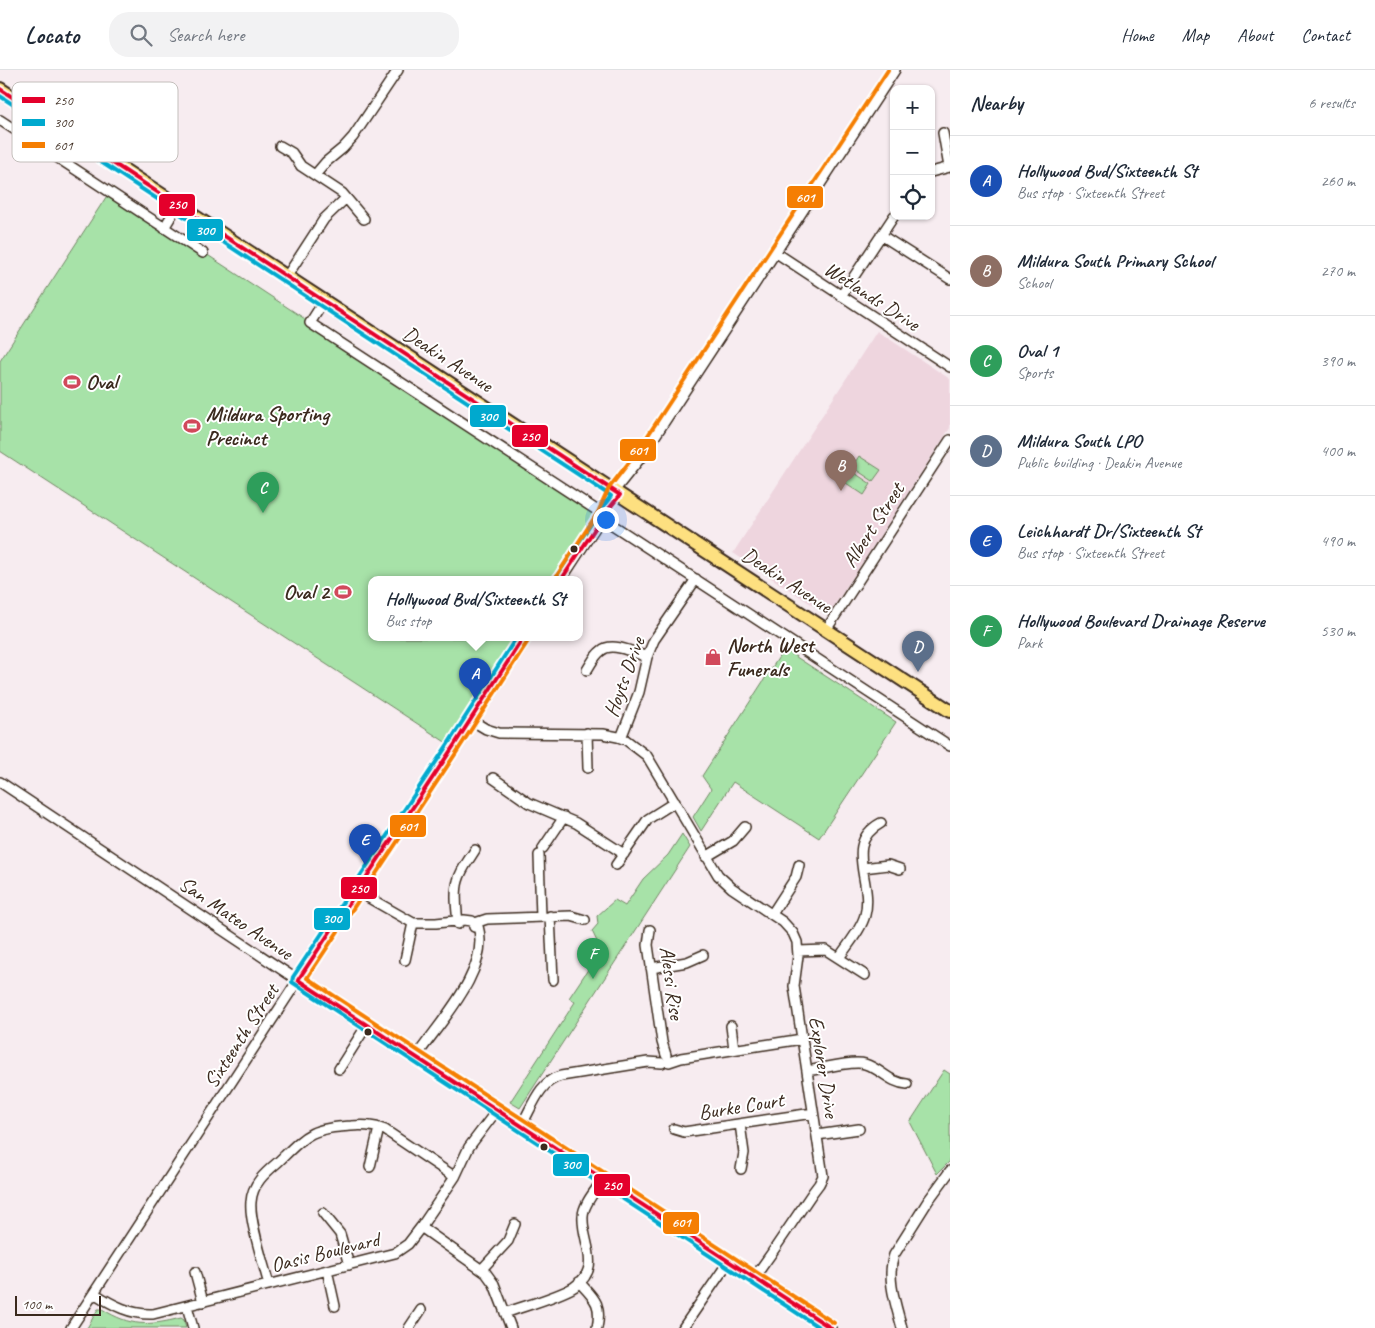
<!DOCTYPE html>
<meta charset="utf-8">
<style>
body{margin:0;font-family:Caveat,sans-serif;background:#f2f2f3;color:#1f2937}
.controls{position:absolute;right:15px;top:15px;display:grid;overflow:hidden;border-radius:10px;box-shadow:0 1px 4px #0004}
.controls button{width:45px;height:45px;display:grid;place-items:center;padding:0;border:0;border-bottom:1px solid #e0e1e3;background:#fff;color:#1f2937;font:25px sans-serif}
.scale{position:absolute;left:15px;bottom:12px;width:86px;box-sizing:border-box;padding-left:5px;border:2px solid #3b2a1e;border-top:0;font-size:14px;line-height:18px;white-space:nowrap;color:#3b2a1e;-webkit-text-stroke:4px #fff;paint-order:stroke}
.you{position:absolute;left:605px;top:449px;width:18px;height:18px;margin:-12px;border:4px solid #fff;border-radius:50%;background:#1a73e8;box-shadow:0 0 0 8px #1a73e833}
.badge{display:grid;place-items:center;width:32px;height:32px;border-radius:50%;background:#7c3aed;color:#fff;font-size:16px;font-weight:700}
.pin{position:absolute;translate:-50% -41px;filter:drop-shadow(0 1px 2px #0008)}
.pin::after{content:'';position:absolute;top:26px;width:18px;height:15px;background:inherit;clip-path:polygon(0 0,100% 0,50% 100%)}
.popup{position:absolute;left:368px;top:506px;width:215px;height:65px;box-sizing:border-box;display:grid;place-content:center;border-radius:10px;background:#fff;filter:drop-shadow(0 1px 4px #0005);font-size:16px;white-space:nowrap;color:#747a83}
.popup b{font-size:19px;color:#1f2937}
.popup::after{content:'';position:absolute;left:50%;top:100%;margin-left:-10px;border:10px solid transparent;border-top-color:#fff}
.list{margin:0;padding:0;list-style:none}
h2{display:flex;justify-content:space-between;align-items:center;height:65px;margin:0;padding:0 20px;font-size:21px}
h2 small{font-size:16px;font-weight:400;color:#747a83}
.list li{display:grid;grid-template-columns:32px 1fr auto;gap:15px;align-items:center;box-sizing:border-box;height:90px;padding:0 20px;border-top:1px solid #e0e1e3}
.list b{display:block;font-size:19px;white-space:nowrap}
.list p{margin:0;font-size:16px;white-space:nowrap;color:#747a83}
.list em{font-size:16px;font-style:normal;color:#747a83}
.icon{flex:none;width:28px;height:28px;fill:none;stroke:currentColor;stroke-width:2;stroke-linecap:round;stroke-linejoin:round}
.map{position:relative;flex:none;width:950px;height:1258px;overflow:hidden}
header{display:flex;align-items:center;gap:30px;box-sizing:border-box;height:70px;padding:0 25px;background:#fff;border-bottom:1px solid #e0e1e3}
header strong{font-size:24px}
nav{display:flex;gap:28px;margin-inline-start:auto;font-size:18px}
.search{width:350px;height:45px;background:#f2f2f3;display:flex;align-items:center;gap:12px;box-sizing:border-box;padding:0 18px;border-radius:20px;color:#747a83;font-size:19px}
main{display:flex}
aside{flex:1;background:#fff}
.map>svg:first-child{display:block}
.built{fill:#eed5de}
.park{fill:#a7e2a8;stroke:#718663}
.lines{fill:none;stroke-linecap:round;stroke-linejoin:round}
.minor-casing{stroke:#3b2a1e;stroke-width:12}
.highway-casing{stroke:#3b2a1e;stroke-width:16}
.minor{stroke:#fff;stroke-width:9}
.highway{stroke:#fde080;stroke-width:12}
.bus-1-casing{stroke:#fff;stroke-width:8}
.bus-2-casing{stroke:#fff;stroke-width:8}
.bus-3-casing{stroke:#fff;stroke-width:8}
.bus-1{stroke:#e4002b;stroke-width:4}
.bus-2{stroke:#00a9ce;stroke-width:4}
.bus-3{stroke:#f57e02;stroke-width:4}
.bus-dot{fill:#3b2a1e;stroke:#fff;stroke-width:2}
.labels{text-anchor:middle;stroke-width:4;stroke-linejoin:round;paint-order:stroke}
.street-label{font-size:21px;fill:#3b2a1e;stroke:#fff}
.poi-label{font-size:21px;font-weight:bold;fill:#3b2a1e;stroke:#fff;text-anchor:start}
.key{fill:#fff;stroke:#c4bfbc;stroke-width:1}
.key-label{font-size:14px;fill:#3b2a1e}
.line-badge{stroke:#fff;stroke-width:2}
.badge-label{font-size:14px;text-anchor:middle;font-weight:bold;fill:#fff}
</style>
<header>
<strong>Locato</strong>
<div class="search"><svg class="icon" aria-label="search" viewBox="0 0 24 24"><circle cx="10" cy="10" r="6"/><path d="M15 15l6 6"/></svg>Search here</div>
<nav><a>Home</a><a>Map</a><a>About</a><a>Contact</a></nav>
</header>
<main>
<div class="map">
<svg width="950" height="1258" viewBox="0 0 950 1258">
<rect width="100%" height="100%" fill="#f7ecf0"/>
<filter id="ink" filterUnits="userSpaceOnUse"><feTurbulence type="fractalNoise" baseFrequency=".02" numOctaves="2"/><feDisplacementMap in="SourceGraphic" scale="10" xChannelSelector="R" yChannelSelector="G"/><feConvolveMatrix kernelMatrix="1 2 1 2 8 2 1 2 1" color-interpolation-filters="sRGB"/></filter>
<g filter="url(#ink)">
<path class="built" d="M877 261 950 309V358L828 545 733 483Z"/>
<path class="park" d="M110 121 604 445 561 510H371V568H524L453 677 0 381V291Z
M859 386 881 400 873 411 852 397Z
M850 400 871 414 864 425 843 411Z
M784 579 896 652 819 768 733 712 701 761 693 747 711 719 702 706Z
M682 764 690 777 520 1038 510 1032 575 932 569 928 601 880 592 861 598 854 597 846 615 830 625 836 643 809 668 785Z
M944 1000 950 1004V1091L937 1104 910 1052Z
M98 1239H102C131 1257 148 1256 181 1248L184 1250 186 1258H87Z"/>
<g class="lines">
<g class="minor-casing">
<path id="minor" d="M0 50 203 183
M943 63 949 97
M29 69 43 47
M280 76 292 83 301 96 342 123 364 149
M931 102 950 97
M315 105 326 92 343 78 353 67 398 0
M164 158 178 135
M881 165 950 209
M775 182 950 297
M287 206 324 149 346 128
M841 226 894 146
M324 231 310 253 604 445
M604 445 614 421 642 386 895 0
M602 448 950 676
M561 510 604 444
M826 560 950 370
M587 600C591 594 595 585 601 581 612 571 635 583 647 587
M471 650 486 659 499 663 603 664 618 667 626 670 647 686 718 805 732 818 783 852 793 863 797 872 798 886 794 916 823 1106 819 1114 813 1122 771 1184 754 1208
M587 663 588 698
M621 668 639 622 647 587 654 570 696 509
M493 708 529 733 576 753 624 784
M0 712 311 919 831 1258
M543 778 564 747
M539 785 541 847
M706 787 733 771 745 757
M616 795 648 749 675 732
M863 798 888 795 900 799
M357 821 413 853H436L464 850 472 851 478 856C491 900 439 953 416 987
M772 844 796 807 799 795
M550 846 553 910
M458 854C457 840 454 824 458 811 461 799 469 790 475 780
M474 857 475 853 487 849 571 846 585 850
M650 860 648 875 662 972 666 985
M798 881 826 880 865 905
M839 888C848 874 861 860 865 845 874 811 842 774 881 753
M405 890 413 853
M651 898 687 892 703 885
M731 956 734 979
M669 992 681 988 802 969
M339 999 367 955
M807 1001C820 999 854 990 865 994 881 999 890 1013 907 1014
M740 1054 744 1083 741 1099
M521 1056C532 1038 539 1011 561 1006L648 992 662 993
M674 1059 684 1062 813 1043
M817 1065 859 1059
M370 1097 379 1058
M323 1143 340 1164 349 1195
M421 1157 486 1203 494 1214 511 1258
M482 1199 508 1171 515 1154
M327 1200 335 1236
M195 1202 203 1232
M579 1212C595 1229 602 1234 597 1258
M269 1215C264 1195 249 1151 251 1132 252 1114 265 1103 278 1092 306 1065 310 1058 351 1056 363 1055 373 1055 385 1060L455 1107
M94 1223C112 1235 131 1245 153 1244L395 1183 408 1174 421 1157 455 1107 469 1077 497 1040
M187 1236 193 1258
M505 1243C524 1236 558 1227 574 1217 604 1197 581 1172 583 1146 583 1134 597 1119 603 1109
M71 1258 298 910 453 677 523 568
M409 1258 421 1240
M683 1258 729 1191
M902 1258C896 1235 886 1208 894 1185L928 1131 950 1101"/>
</g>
<g class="highway-casing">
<path id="highway" d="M0 19 950 641"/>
</g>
<use href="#minor" class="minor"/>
<use href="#highway" class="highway"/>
<g class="bus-1-casing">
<path id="bus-1" d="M0 19 620 425 604 445 561 510
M523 568 453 677 298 910 831 1258"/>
</g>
<g class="bus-2-casing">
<path id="bus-2" d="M0 26 611 426 599 442 556 507
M516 568 448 674 293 907 292 912 820 1258"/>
</g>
<g class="bus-3-casing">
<path id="bus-3" d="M556 507 598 442 609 418 637 382 888 0
M528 571 458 680 307 908 834 1253"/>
</g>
<use href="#bus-1" class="bus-1"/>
<use href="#bus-2" class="bus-2"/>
<use href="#bus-3" class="bus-3"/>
</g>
</g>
<defs>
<g id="stadium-bare" transform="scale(1.35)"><path d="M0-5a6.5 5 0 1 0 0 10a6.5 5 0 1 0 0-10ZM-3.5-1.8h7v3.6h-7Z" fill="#d1495b" stroke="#fff" stroke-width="2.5" paint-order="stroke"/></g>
<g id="shop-bare" transform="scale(1.35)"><path d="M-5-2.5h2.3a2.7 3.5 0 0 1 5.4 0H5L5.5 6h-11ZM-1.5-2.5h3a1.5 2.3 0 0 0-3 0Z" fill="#d1495b" stroke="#fff" stroke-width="2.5" paint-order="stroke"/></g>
</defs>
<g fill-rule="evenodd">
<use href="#stadium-bare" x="72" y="312"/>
<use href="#stadium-bare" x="192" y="356"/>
<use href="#stadium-bare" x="343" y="522"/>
<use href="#shop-bare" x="713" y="587"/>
</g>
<g class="bus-dot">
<circle cx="574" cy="479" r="4.5"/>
<circle cx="368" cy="962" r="4.5"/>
<circle cx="544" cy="1077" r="4.5"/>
</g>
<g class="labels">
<g class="street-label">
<text transform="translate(872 226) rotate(33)" y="7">Wetlands Drive</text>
<text transform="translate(448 289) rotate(33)" y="7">Deakin Avenue</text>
<text transform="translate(873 455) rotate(-57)" y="7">Albert Street</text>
<text transform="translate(787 510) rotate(33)" y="7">Deakin Avenue</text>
<text transform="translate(624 607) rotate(-70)" y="7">Hoyts Drive</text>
<text transform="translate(236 848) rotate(34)" y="7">San Mateo Avenue</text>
<text transform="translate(672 913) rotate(82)" y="7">Alessi Rise</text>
<text transform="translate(241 966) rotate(-57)" y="7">Sixteenth Street</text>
<text transform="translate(824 997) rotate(81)" y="7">Explorer Drive</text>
<text transform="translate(741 1036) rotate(-9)" y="7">Burke Court</text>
<text transform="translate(325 1182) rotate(-14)" y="7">Oasis Boulevard</text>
</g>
<g class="poi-label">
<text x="86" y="319">Oval</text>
<text x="206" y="351">Mildura Sporting<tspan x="206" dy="24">Precinct</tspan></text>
<text x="329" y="529" text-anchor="end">Oval 2</text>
<text x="727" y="582">North West<tspan x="727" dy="24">Funerals</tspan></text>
</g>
</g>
<rect x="12" y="12" width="166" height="80" rx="8" class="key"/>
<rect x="22" y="27" width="23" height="6" fill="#e4002b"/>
<rect x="22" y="49" width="23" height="7" fill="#00a9ce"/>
<rect x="22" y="72" width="23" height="6" fill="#f57e02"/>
<g class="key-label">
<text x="54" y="35">250</text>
<text x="54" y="57">300</text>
<text x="54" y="80">601</text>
</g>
<g class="line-badge">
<rect x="786" y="115" width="38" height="24" rx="5" fill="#f57e02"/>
<rect x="158" y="123" width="38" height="24" rx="5" fill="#e4002b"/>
<rect x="186" y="148" width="38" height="24" rx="5" fill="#00a9ce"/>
<rect x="469" y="334" width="38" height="24" rx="5" fill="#00a9ce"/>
<rect x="511" y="354" width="38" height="24" rx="5" fill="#e4002b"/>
<rect x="619" y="368" width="38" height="24" rx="5" fill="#f57e02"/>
<rect x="389" y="744" width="38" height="24" rx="5" fill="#f57e02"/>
<rect x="340" y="806" width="38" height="24" rx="5" fill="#e4002b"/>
<rect x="313" y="837" width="38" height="24" rx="5" fill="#00a9ce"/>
<rect x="552" y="1083" width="38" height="24" rx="5" fill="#00a9ce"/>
<rect x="593" y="1103" width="38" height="24" rx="5" fill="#e4002b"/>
<rect x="662" y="1141" width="38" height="24" rx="5" fill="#f57e02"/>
</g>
<g class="badge-label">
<text x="805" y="132">601</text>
<text x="177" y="139">250</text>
<text x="205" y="165">300</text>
<text x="488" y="351">300</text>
<text x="530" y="371">250</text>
<text x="638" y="385">601</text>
<text x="408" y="761">601</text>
<text x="359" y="823">250</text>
<text x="332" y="853">300</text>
<text x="571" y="1099">300</text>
<text x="612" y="1120">250</text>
<text x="681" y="1157">601</text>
</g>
</svg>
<div class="controls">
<button>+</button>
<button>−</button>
<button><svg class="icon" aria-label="locate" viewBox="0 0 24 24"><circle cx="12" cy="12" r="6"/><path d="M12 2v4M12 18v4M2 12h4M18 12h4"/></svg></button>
</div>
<div class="scale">100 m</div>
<div class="you"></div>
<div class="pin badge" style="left:475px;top:629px;background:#1a4fb4">A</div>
<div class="popup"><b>Hollywood Bvd/Sixteenth St</b>Bus stop</div>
<div class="pin badge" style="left:841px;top:421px;background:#8d6e63">B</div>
<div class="pin badge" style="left:263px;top:443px;background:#2e9e5b">C</div>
<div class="pin badge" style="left:918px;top:602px;background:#5c6f8a">D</div>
<div class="pin badge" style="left:365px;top:795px;background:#1a4fb4">E</div>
<div class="pin badge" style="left:593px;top:909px;background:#2e9e5b">F</div>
</div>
<aside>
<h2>Nearby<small>6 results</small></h2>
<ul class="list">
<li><span class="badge" style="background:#1a4fb4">A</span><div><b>Hollywood Bvd/Sixteenth St</b><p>Bus stop · Sixteenth Street</p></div><em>260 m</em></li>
<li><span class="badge" style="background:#8d6e63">B</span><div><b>Mildura South Primary School</b><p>School</p></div><em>270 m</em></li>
<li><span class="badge" style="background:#2e9e5b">C</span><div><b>Oval 1</b><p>Sports</p></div><em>390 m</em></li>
<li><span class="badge" style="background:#5c6f8a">D</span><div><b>Mildura South LPO</b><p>Public building · Deakin Avenue</p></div><em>400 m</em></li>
<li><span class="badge" style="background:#1a4fb4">E</span><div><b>Leichhardt Dr/Sixteenth St</b><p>Bus stop · Sixteenth Street</p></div><em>490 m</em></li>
<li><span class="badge" style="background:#2e9e5b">F</span><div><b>Hollywood Boulevard Drainage Reserve</b><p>Park</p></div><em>530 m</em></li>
</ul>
</aside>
</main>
